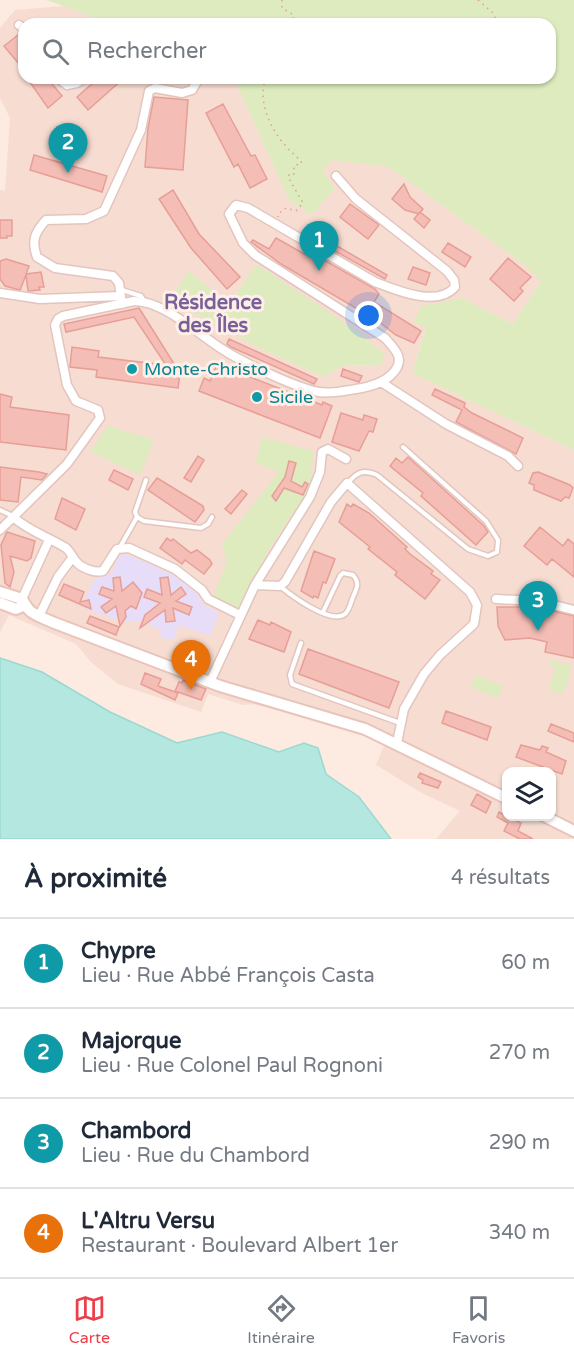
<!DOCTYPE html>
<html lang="fr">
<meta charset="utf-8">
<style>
body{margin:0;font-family:"Varela Round",sans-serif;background:#f6f6f7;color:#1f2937}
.controls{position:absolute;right:18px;bottom:18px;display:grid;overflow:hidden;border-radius:12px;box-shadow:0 2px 4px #0004}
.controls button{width:54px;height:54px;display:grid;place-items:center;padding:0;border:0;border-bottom:2px solid #e0e1e3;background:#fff;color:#1f2937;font:30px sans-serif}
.you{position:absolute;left:369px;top:316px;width:21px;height:21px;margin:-15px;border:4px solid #fff;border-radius:50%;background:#1a73e8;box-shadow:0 0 0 9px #1a73e833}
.badge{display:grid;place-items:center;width:39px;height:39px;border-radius:50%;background:#ed3f49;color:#fff;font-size:20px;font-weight:700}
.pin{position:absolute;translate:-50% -50px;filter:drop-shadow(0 2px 3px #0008)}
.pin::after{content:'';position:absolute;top:32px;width:21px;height:18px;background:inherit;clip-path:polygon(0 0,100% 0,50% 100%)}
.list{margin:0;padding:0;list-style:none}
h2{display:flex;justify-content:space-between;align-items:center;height:78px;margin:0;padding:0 24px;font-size:26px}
h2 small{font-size:20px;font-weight:400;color:#747a83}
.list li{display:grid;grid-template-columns:39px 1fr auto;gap:18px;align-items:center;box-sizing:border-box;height:90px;padding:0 24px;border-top:2px solid #e0e1e3}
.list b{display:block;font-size:22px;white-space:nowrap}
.list p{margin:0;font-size:20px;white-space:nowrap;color:#747a83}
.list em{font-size:20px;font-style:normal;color:#747a83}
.icon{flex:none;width:33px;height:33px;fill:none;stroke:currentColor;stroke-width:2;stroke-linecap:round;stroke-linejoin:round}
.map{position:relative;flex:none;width:574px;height:839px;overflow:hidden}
.search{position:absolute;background:#fff;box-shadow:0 2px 4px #0004;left:18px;right:18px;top:18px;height:66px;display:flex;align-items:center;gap:15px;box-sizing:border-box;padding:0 21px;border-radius:18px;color:#747a83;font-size:22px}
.sheet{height:438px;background:#fff}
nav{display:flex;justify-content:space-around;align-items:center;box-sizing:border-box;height:84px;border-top:2px solid #e0e1e3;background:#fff;font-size:16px;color:#747a83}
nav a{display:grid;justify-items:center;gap:3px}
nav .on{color:#ed3f49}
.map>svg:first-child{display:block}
.residential{fill:#f7dcd1;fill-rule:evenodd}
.education{fill:#e7ddf9}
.green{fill:#ddebbe}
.water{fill:#b4e7e0;stroke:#9ad9d1;stroke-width:1.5}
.building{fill:#f4beb6;stroke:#e79e96;stroke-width:1.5}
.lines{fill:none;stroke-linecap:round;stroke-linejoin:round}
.lane-casing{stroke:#e3c5bf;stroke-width:7}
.street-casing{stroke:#e3c5bf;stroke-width:11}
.secondary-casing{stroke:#e9c4bb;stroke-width:14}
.path{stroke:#d8a19a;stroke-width:1.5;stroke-dasharray:1.5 4.5;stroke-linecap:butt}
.lane{stroke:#fff;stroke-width:4}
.street{stroke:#fff;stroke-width:8}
.secondary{stroke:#fff;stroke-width:10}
.culture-dot{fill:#0f9aa8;stroke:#ffefe7;stroke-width:2}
.labels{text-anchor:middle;stroke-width:6;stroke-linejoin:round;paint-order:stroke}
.culture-label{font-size:18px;fill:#0d838f;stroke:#ffefe7;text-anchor:start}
.neighbourhood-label{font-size:20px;font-weight:bold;fill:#776199;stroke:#ffefe7}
</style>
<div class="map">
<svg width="574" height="839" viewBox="0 0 574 839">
<rect width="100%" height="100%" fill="#fdeae0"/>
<path class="residential" d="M64 6 112 24H24V78H234L289 200 311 215 335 188 322 170 332 160 389 167 525 265 541 281 513 324 462 298 426 326 412 373 574 450V839H436L460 811 422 793 376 765 385 743 302 715 253 704 243 705 208 694 201 712 118 684 91 662 76 644 9 615 0 632V190L5 191 10 118 0 98V28L15 10ZM256 264 286 285 382 366 343 365 324 377 261 349 169 300 189 271 229 304ZM506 772H552V816H506Z"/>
<path class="education" d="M126 554 172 574 199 595V600L204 605 219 613 210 636 179 625 173 640 160 637 161 630 140 621H120L81 607 95 578 112 573 117 559 121 555Z"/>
<path class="green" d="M47 0H574V450L412 373 426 327 414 322 421 306 462 298 513 324 541 281 525 265 389 167 332 160 322 170 335 188 311 215 289 200 234 78H550V24H112Z
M256 264 341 320 385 354 381 366 343 365 324 377 261 349 169 300 189 271 229 304Z
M108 426 154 440 140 475 90 451Z
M262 437 313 451 311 487 268 551 240 608 213 596 227 563 222 544 279 472 256 463Z
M551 660 571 666 568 682 560 695 549 688 556 668 550 666Z
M476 675 503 686 498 698 471 687Z"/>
<path class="water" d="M0 658 42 672 110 712 177 743 222 732 279 752 304 743 318 748 326 774 359 797 391 839H0Z"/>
<path class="building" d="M18 35 24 42V70L4 46Z
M27 78H47L62 96 48 108Z
M93 78H124L88 110 77 97 95 81Z
M154 97 188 100 183 170 145 167 148 128Z
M223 104 251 156 255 155 267 179 250 188 238 164 234 167 206 113Z
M34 155 107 176 102 192 30 170Z
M404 184 410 197 423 209 419 214 405 210 392 199Z
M173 190 199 234 240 277 227 289 191 248 159 199Z
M350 204 379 225 368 239 340 217Z
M420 212 430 220 424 228 414 219Z
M0 220H12V236H7V238H0Z
M313 232 387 275 385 279 310 237Z
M276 238 306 255 308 251 375 289 379 294 374 302 421 331 414 343 396 335 378 321 281 264 251 242 253 240 269 249Z
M448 243 471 257 465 267 442 252Z
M508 258 531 277 520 288 523 291 514 301 490 279Z
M6 259 29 266 26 274 41 272 44 287H39L40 290 28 291 26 275 20 290 5 286 0 279V261Z
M413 267 430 273 426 285 408 279Z
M139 308 176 367H181L178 388 96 377 97 370 70 367 72 347 99 351 98 357 166 365 134 317 66 332 64 324Z
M229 339 317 379 314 384 231 347 227 344Z
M217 364 322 405 323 402 332 406 320 438 199 391 204 378 210 381Z
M343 369 362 376 359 382 341 376Z
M435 389 465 403 464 407 472 413 523 438 516 454 456 422 462 410 432 395Z
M0 394 12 397 10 407 69 415 66 450 0 442Z
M341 413 363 420 364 415 377 419 373 432 369 431 359 451 332 442Z
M198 456 204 460 191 482 184 478Z
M408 457 484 526 488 532 476 545 421 496 423 493 390 466 396 458 402 463Z
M289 461 296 463 291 481 302 487 305 482 308 484 303 495 284 488 276 501 272 496 285 477Z
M0 467 39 472 47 474 42 480 21 477 18 502 0 500Z
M114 470 133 479 128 490 109 480Z
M538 472 570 485 573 488 569 498 565 497 561 501 534 490V485L529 483 533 473Z
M157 478 203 506 204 510 195 522 148 490Z
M242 490 247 494 231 514 225 509Z
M62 498 85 509 76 530 55 519Z
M347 504 351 507 353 504 369 513 407 547 405 549 410 554 433 571 431 574 440 580 425 599 395 575 397 572 368 549 370 547 339 522Z
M540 527 563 546 568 539 574 544V577L552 559 547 565 524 546Z
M7 532 35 541 31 558 27 561 10 556 14 572 10 587 5 583 1 545Z
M167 538 171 541 173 539 191 553 197 550 210 560 212 564 204 574 185 560 182 564 160 548Z
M314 551 335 559 326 583 323 582 318 598 314 596 313 598 301 591Z
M120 577 122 591 133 582 142 593 136 609 131 606 125 611 126 617 120 626 116 606 106 613 101 607 112 599 99 594 102 587 114 591 113 578Z
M168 577 171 595 181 587 186 594 176 601 192 607 189 615 173 608 175 621 166 622 165 610 140 628 145 615 160 603 144 597 147 589 162 595 160 578Z
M64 584 84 592 80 602 89 600 91 609 59 595Z
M497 607H537L574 616V658L545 652 547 642 530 638 505 640 498 626Z
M90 616 119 627 116 635 87 623Z
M258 620 270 625 271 622 291 632 284 652 249 639Z
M308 649 399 682 389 708 299 674Z
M145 673 161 679 158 686 178 693 175 700 141 684Z
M183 680 206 689 201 700 175 691 179 682 182 683Z
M446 711 491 727 487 740 442 723Z
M551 724 574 733V742L548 731Z
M521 745 540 750 542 746 548 748 546 752 566 761 562 774 516 757Z
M420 773 441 782 438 788 422 783 423 780 418 777Z
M477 794 491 802 486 813 471 805Z
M499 812 521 823 518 831 533 839H520L504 831 508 823 497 817Z"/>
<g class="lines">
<g class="lane-casing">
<path id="lane" d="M122 290 141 296 145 302
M146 480 135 512 137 517 144 521 201 528 208 524 212 517
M348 483C357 472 363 469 377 475L468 549 488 556 497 552 498 540 486 521 403 447
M0 510 13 516
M120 547 137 517
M281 587C292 596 331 625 345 614 349 611 351 602 353 597 357 588 360 583 353 575L343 573 340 576 323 612
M301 643 290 675 292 684 400 723"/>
</g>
<g class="street-casing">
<path id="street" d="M19 25 24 29
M58 78 67 85 77 83 84 78
M0 293 40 299 121 296
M122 304 119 283 113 276 55 268 37 257C31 241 35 232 46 220L86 219 104 211 141 130 149 91 155 88 182 93 192 90 199 78
M381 382 446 424 508 456 518 466
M13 517C29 531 48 537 66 548 72 553 73 561 81 566 88 570 95 573 103 571L117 549 129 548 175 569 202 590 208 599 240 615
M0 530 67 464 100 418 98 410 76 401 67 385 55 325 58 319 63 316 134 301C164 301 198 334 222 349 242 362 296 388 319 392 331 394 344 391 356 389 369 387 384 383 393 373 406 359 395 349 385 338L255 255 243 243 229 214 236 205 248 208 375 282C396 290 437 308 455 287L454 280 447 271 356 199 336 176
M255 585 280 586 285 582 331 502 347 483 470 592 477 605 474 624 440 655 424 674 404 709 397 743
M22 599 49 540
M496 599 538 601 574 610
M39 616 58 577 73 557
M210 682 255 585 310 497 320 472 322 452 328 449 346 459"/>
</g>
<g class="secondary-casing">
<path id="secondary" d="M0 592 22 599C30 615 35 614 52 622L220 686 365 729 506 798
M0 603 16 609 23 606
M544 816 574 831"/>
</g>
<path class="path" d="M282 0V8L294 15 292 24
M478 0 493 13 498 24
M266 78C257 99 270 129 285 145 290 152 297 156 302 163L294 166V174L290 173 288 177 303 203 296 211 286 208 278 214V217"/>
<use href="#lane" class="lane"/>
<use href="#street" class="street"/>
<use href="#secondary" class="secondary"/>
</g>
<g class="culture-dot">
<circle cx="132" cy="369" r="6"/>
<circle cx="257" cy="397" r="6"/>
</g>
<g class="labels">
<g class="culture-label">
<text x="144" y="375">Monte-Christo</text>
<text x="269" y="403">Sicile</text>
</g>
<g class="neighbourhood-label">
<text x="213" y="309">Résidence<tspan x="213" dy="23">des Îles</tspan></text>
</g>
</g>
</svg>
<div class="controls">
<button><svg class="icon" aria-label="layers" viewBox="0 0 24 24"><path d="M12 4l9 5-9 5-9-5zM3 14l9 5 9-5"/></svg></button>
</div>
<div class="you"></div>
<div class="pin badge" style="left:319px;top:271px;background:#0f9aa8">1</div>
<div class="pin badge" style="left:68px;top:173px;background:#0f9aa8">2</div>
<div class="pin badge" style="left:538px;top:631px;background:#0f9aa8">3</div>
<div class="pin badge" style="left:191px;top:690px;background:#e8710a">4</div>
<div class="search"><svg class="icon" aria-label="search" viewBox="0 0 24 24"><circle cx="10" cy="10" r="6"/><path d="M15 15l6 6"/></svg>Rechercher</div>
</div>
<section class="sheet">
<h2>À proximité<small>4 résultats</small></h2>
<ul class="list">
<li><span class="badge" style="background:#0f9aa8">1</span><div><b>Chypre</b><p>Lieu · Rue Abbé François Casta</p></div><em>60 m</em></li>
<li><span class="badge" style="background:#0f9aa8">2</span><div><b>Majorque</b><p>Lieu · Rue Colonel Paul Rognoni</p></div><em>270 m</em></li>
<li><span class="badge" style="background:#0f9aa8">3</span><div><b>Chambord</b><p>Lieu · Rue du Chambord</p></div><em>290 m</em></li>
<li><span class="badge" style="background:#e8710a">4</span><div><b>L'Altru Versu</b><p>Restaurant · Boulevard Albert 1er</p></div><em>340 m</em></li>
</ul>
</section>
<nav>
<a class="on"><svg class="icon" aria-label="map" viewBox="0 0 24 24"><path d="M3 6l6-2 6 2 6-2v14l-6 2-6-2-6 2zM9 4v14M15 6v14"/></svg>Carte</a>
<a><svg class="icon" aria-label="directions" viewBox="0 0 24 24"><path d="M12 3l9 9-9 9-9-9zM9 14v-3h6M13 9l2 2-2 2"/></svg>Itinéraire</a>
<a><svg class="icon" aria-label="saved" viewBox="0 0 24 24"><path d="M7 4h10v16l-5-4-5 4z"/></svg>Favoris</a>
</nav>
